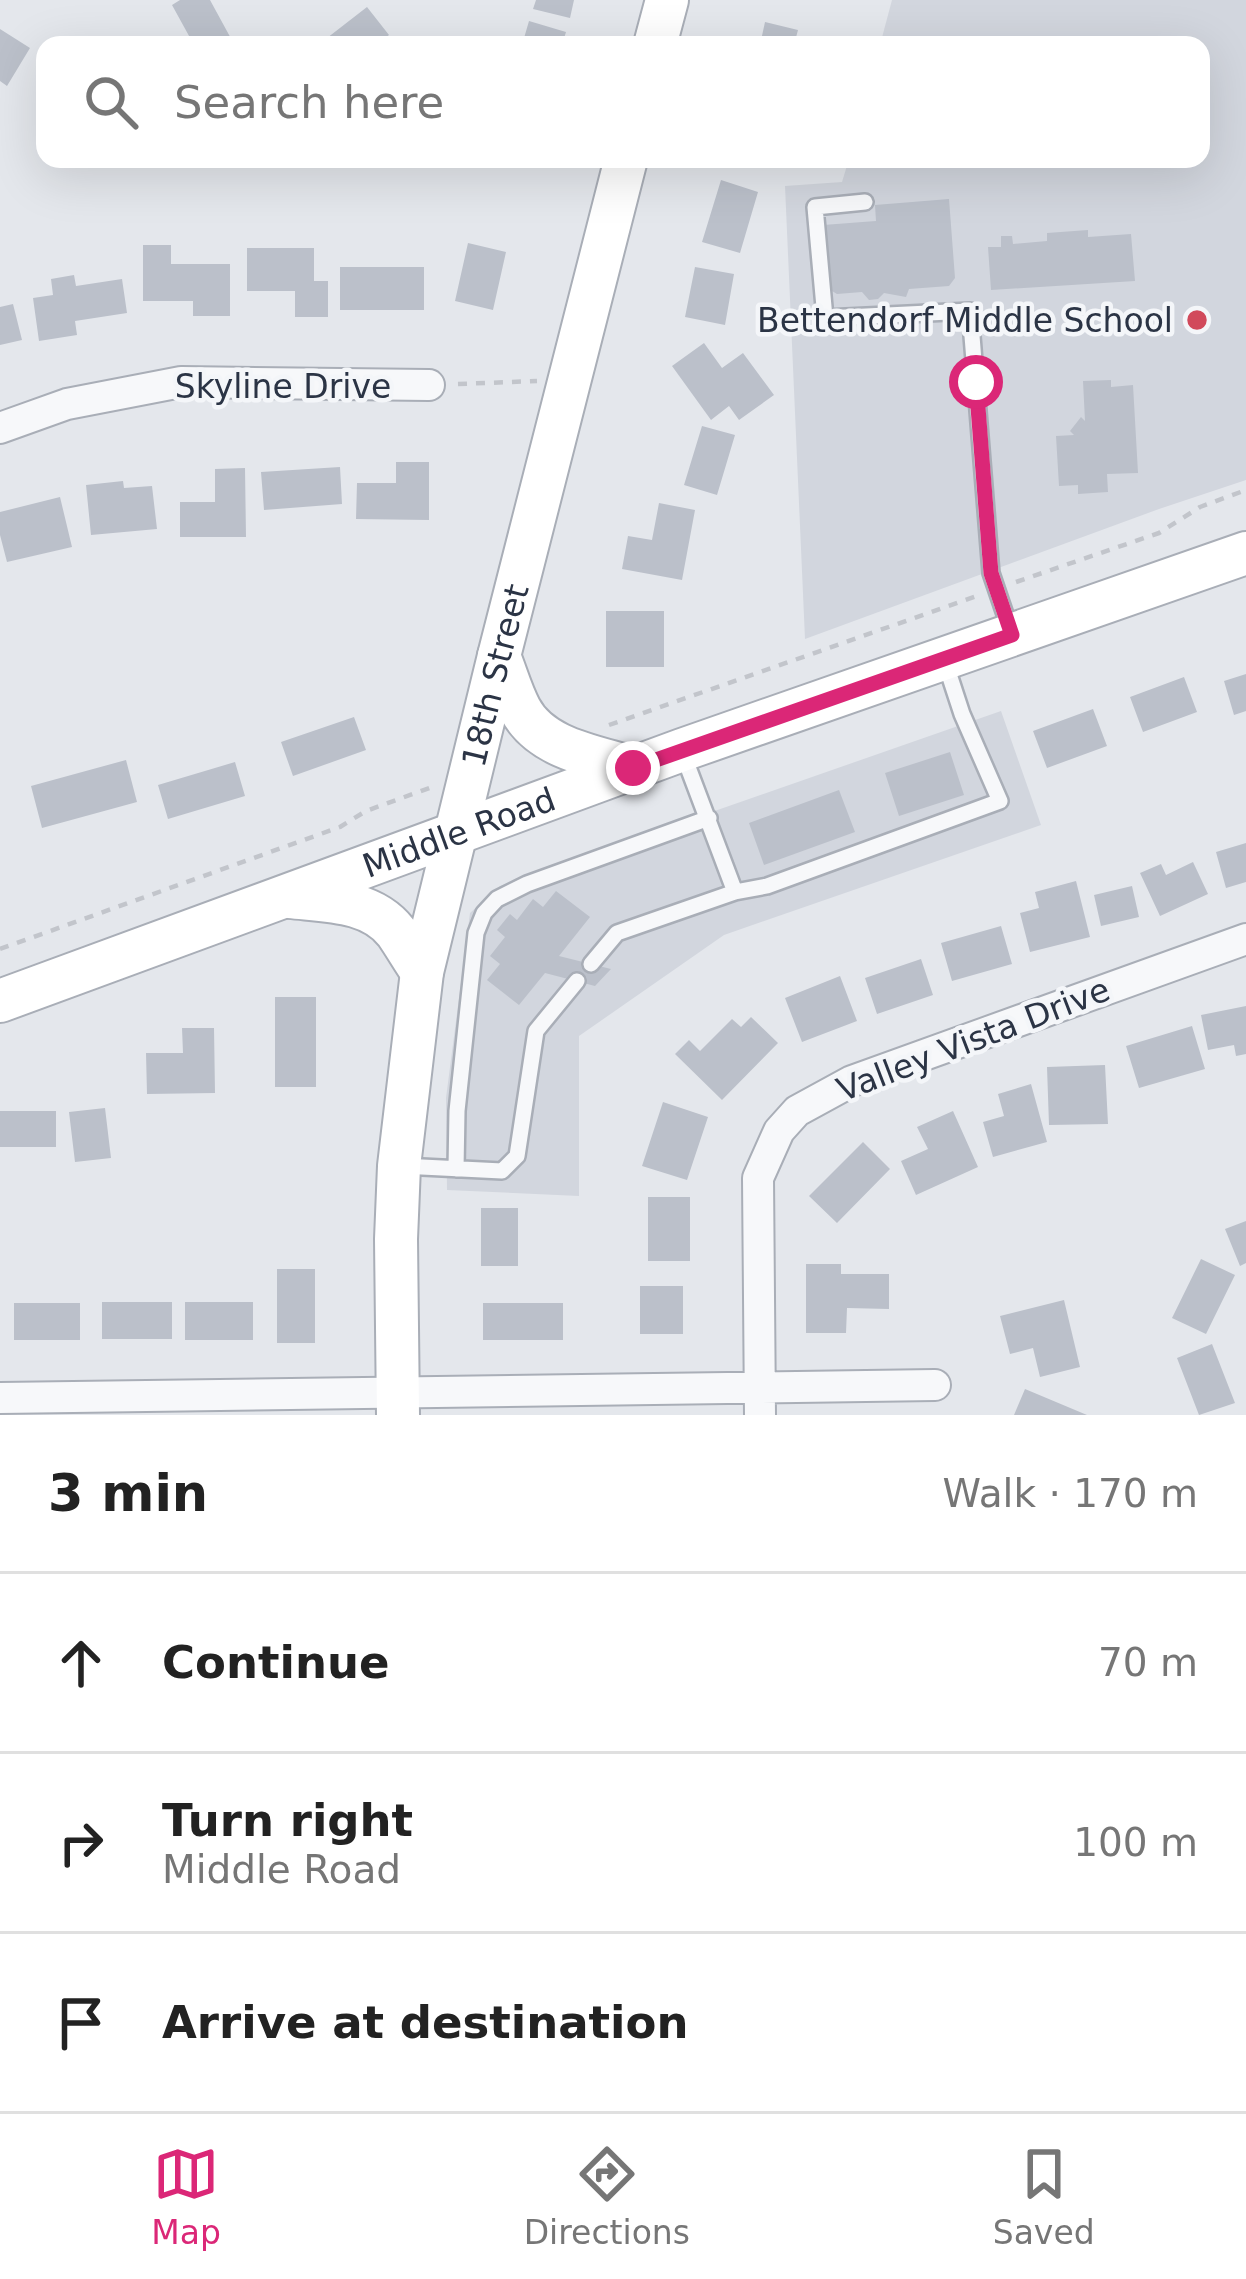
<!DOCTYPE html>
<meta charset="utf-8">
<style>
body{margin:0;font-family:"DejaVu Sans",sans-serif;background:#f6f6f6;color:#222}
.stop{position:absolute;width:36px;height:36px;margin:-27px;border:9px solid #db2777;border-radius:50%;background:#fff}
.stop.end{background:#db2777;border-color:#fff;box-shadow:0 3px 12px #0008}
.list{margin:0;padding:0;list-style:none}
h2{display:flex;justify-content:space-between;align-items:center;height:156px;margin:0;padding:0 48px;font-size:51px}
h2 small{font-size:39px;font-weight:400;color:#767676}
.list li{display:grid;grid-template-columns:78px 1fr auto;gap:36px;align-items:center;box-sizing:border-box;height:180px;padding:0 48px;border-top:3px solid #e0e0e0}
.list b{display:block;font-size:45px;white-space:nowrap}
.list p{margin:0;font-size:39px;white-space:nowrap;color:#767676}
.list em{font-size:39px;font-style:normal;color:#767676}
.icon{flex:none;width:66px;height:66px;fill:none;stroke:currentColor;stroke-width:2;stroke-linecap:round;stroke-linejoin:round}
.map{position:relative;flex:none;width:1246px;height:1415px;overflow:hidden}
.search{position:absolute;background:#fff;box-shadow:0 12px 48px #0002;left:36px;right:36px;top:36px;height:132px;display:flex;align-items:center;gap:30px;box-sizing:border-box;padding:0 42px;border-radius:24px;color:#767676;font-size:45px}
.sheet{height:696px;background:#fff}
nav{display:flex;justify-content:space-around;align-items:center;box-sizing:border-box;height:168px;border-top:3px solid #e0e0e0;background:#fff;font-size:33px;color:#767676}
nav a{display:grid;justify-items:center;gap:6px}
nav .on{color:#db2777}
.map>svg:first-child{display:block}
.built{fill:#d2d6de}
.building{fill:#bbc0ca}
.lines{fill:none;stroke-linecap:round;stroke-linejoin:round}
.lane-casing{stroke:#a9aeb7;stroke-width:20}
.street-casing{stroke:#a9aeb7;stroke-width:34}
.secondary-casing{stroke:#a9aeb7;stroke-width:46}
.path{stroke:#c2c5cb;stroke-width:4.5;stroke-dasharray:9 9;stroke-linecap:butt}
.lane{stroke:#f7f8fa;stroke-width:15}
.street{stroke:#f7f8fa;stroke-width:30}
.secondary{stroke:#fff;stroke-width:42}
.route{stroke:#db2777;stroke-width:15}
.poi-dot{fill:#d1495b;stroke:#f4f6f9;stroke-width:4.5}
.labels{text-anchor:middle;stroke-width:9;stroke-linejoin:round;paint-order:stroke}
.poi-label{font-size:33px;fill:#2b3445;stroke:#f4f6f9;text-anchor:end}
.street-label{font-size:33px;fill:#2b3445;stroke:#f4f6f9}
</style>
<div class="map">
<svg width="1246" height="1415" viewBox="0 0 1246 1415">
<rect width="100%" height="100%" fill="#e4e7ec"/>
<path class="built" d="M892 0H1246V480L1159 509 805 639 785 186 842 182 849 159H1201V45H880Z
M1001 711 1041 825 724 935 579 1036V1196L447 1190 446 1098 470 913 500 886Z"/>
<path class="building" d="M180 0H210L234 44 194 45 172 5Z
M536 0H574L570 18 533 9Z
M367 7 389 35 376 45H318Z
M529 21 566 32 562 45H522Z
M765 22 798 30 794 45H760Z
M0 29 30 48 7 86 0 81Z
M721 180 758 192 740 253 702 242Z
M949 199 955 278 949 286 909 289 906 297 884 293 878 299 869 300 862 292 837 294 827 288 823 225 876 221 875 205Z
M1088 230V237L1131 234 1135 281 991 290 988 247H1001V236H1012L1013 244 1047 241V233Z
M468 243 506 252 493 310 455 301Z
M143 245H171V264H230V316H193V301H143Z
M247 248H314V281H328V317H295V291H247Z
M340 267H424V310H340Z
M695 267 734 274 725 325 685 317Z
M74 275 76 286 122 279 127 313 75 321 77 335 39 341 33 298 53 295 51 279Z
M13 304 22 340 0 345V307Z
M704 343 722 368 743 353 774 395 739 420 729 406 711 420 672 366Z
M1111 380V387L1133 385 1138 473 1107 474 1108 492 1078 494V485L1059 486 1056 436 1074 435 1070 431 1081 417 1085 421 1083 381Z
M702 426 735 435 717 495 684 485Z
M396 462H429V520L356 519 357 483H396Z
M340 467 342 504 264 510 261 472Z
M245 468 246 537H180V502H215V469Z
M123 481 124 488 152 486 157 529 91 535 86 485Z
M60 497 72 547 7 562 0 535V512Z
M659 503 695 510 682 580 622 569 628 536 652 540Z
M606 611H664V667H606Z
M1246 674V711L1234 715 1224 681Z
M1184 677 1197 712 1143 732 1130 697Z
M1093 709 1107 746 1047 768 1033 731Z
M354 717 366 750 293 776 281 742Z
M950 752 964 795 899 816 885 773Z
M126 760 137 802 42 828 31 786Z
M235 762 245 796 168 819 158 785Z
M839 790 855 832 764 865 749 823Z
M1246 843V882L1226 888 1216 852Z
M1193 862 1208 894 1160 916 1140 873 1161 864 1166 875Z
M1076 881 1090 937 1030 952 1020 913 1039 908 1035 892Z
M1132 886 1139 917 1101 926 1094 895Z
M556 891 590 917 559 956 611 969 595 986 545 973 519 1005 487 980 500 964 490 956 505 937 497 930 510 914 517 920 533 899 543 907Z
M1001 926 1012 964 952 981 941 943Z
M921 959 933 995 877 1014 865 978Z
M840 976 857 1021 802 1042 785 998Z
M275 997H316V1087H275Z
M1246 1006V1054L1236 1056 1234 1045 1208 1050 1201 1015Z
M751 1017 778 1043 722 1100 675 1054 689 1040 700 1051 732 1019 741 1027Z
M1192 1026 1205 1069 1139 1088 1126 1046Z
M182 1028H214L215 1093 147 1094 146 1053H183Z
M1105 1065 1108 1124 1049 1125 1047 1067Z
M1031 1084 1047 1142 993 1157 983 1122 1004 1116 998 1094Z
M663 1102 708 1117 687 1180 642 1166Z
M105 1108 111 1158 75 1162 69 1112Z
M0 1111H56V1147H0Z
M953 1111 978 1167 916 1195 901 1161 928 1149 917 1127Z
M863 1142 890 1169 837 1223 809 1196Z
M648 1197H690V1261H648Z
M481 1208H518V1266H481Z
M1246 1221V1263L1240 1266 1225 1229Z
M1201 1259 1235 1275 1206 1334 1172 1318Z
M806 1264H841V1274H889V1309L847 1308 846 1333H806Z
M277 1269H315V1343H277Z
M640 1286H683V1334H640Z
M1064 1300 1080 1367 1040 1377 1033 1348 1010 1354 1000 1316Z
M102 1302H172V1339H102Z
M185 1302H253V1340H185Z
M14 1303H80V1340H14Z
M483 1303H563V1340H483Z
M1212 1344 1235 1403 1199 1415 1177 1358Z
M1025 1389 1087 1415H1014Z"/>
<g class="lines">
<g class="lane-casing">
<path id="lane" d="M865 202 815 207 825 318 970 311 991 573 1011 632
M683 754 735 892
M591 964 617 933 735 892 767 886 1000 801 962 714 945 662
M402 1166 502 1171 517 1156 536 1031 577 981
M456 1169 457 1111 476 933 484 913 497 899 527 884 709 818"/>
</g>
<g class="street-casing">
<path id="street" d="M0 428 67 404 181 382 429 385
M0 1398 935 1385
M760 1415 758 1178 779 1131 797 1111 852 1081 1246 939"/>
</g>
<g class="secondary-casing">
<g id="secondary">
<path d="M655 45 667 0"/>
<path d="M499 656C506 673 511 692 520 709 541 749 594 756 633 768"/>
<path d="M290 897C327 901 371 900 396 932 405 945 413 959 422 972"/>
<path id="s1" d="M0 1001 682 750 1246 553"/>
<path id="s2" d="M398 1415 396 1239 399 1166 422 972 499 656 626 159"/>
</g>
</g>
<path class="path" d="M458 384 537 381
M1016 582 1159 533 1200 507 1246 490
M609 725 977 596
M0 949 340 827 366 811 432 787"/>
<use href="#lane" class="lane"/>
<use href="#street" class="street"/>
<use href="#secondary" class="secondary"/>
</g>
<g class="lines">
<path class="route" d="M633 768 1012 635 991 573 976 382"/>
</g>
<circle class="poi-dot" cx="1197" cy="320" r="12"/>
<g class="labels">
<g class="poi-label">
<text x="1173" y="332">Bettendorf Middle School</text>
</g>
<g class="street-label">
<text x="283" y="398">Skyline Drive</text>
<text dy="12" stroke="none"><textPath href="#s2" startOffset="750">18th Street</textPath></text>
<text dy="12" stroke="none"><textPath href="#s1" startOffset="489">Middle Road</textPath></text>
<text transform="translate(973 1039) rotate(-21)" y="12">Valley Vista Drive</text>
</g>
</g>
</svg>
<div class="stop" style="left:976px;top:382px"></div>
<div class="stop end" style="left:633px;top:768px"></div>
<div class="search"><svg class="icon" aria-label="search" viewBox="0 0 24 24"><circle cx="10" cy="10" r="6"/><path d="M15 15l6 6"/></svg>Search here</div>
</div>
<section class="sheet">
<h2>3 min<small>Walk · 170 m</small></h2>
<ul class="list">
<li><svg class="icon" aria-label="ahead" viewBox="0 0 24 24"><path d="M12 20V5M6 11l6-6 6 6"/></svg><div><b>Continue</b></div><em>70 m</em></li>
<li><svg class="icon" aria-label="right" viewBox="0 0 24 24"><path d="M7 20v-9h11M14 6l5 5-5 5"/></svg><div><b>Turn right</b><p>Middle Road</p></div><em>100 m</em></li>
<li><svg class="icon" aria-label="arrive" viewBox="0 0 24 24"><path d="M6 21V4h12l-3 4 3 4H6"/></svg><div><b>Arrive at destination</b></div></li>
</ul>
</section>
<nav>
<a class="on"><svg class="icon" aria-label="map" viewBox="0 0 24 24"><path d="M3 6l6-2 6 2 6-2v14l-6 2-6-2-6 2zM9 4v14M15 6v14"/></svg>Map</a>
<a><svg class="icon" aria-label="directions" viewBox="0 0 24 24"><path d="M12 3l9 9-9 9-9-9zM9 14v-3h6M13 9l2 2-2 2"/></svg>Directions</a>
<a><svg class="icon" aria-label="saved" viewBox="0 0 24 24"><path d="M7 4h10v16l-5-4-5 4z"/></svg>Saved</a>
</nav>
